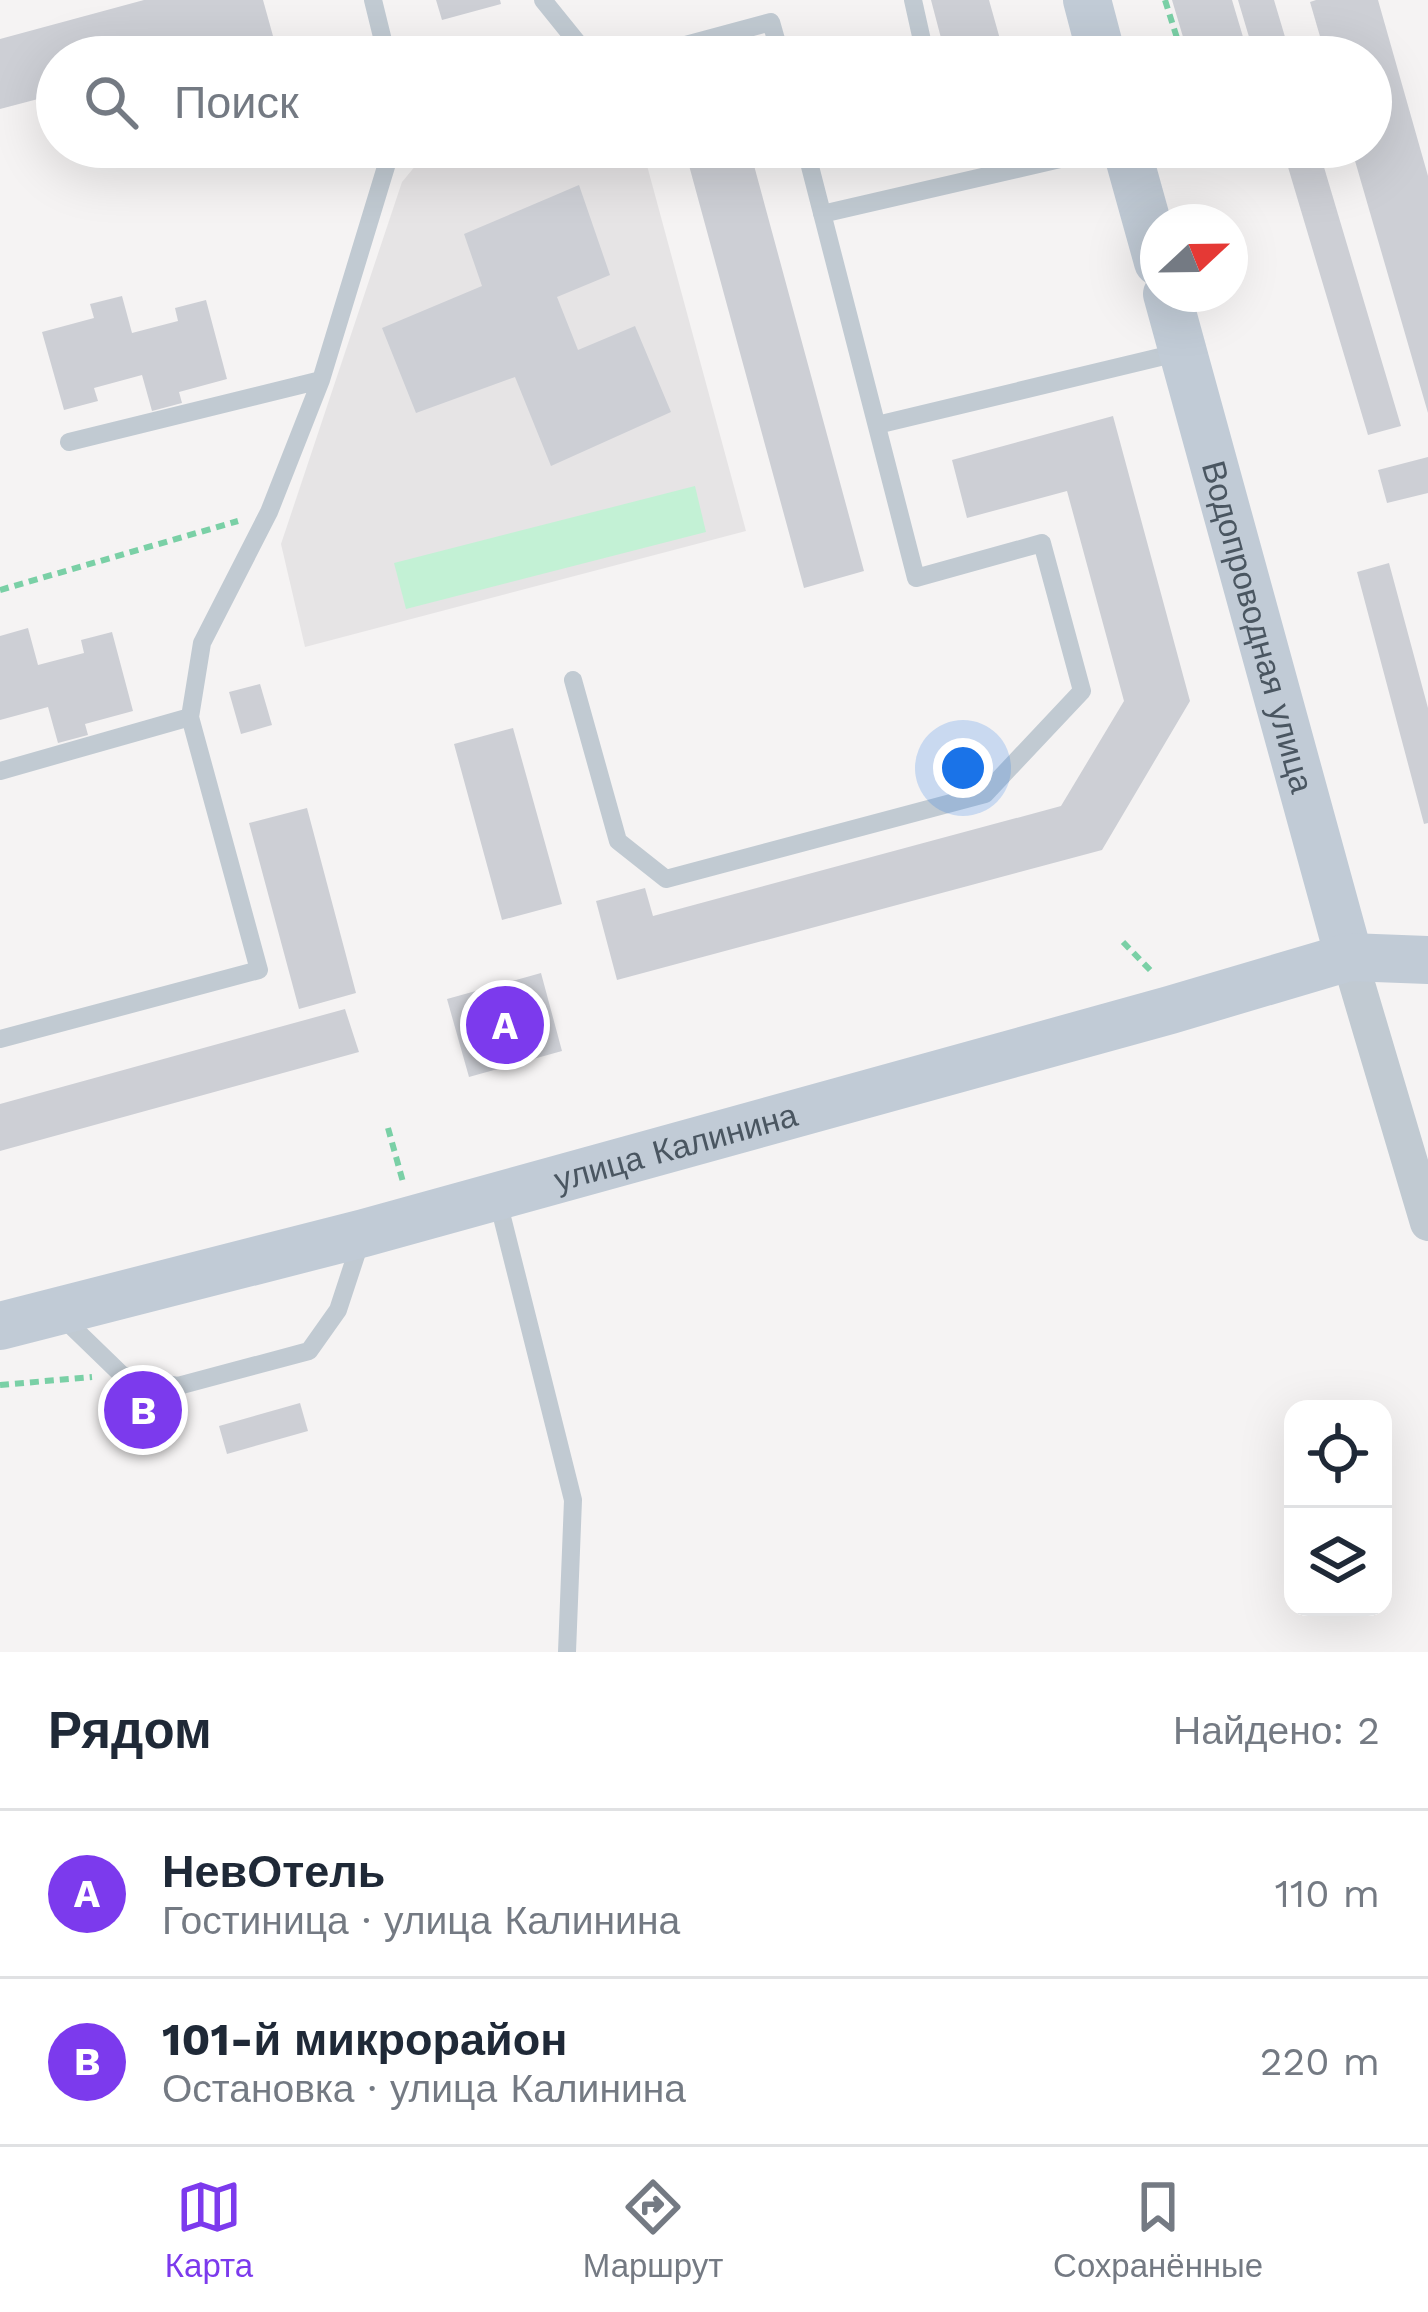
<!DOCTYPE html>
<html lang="ru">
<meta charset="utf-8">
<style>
body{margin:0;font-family:"Work Sans",sans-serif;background:#f6f6f7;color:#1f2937}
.controls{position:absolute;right:36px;bottom:36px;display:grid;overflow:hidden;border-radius:24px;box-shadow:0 12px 48px #0002}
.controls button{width:108px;height:108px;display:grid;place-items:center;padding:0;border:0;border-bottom:3px solid #e0e1e3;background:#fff;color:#1f2937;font:60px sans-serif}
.compass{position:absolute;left:1140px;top:204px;width:108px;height:108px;border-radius:50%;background:#fff;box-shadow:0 12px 48px #0002;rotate:68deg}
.you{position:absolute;left:963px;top:768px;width:42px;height:42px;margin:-30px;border:9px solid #fff;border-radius:50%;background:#1a73e8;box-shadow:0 0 0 18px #1a73e833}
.badge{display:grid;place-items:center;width:78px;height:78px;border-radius:50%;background:#7c3aed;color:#fff;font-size:39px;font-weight:700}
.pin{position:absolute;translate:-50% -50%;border:6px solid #fff;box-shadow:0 3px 12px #0006}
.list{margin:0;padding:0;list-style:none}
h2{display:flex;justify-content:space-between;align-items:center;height:156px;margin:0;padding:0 48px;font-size:51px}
h2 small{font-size:39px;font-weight:400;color:#747a83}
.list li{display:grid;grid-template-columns:78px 1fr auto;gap:36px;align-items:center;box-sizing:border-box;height:168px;padding:0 48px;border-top:3px solid #e0e1e3}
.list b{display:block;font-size:45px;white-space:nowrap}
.list p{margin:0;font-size:39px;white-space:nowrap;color:#747a83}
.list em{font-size:39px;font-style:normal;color:#747a83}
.icon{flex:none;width:66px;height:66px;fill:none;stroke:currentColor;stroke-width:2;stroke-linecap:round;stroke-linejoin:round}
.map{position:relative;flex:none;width:1428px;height:1652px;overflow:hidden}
.search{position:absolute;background:#fff;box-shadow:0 12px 48px #0002;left:36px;right:36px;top:36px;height:132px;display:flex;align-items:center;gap:30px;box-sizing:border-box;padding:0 42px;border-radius:66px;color:#747a83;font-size:45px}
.sheet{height:492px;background:#fff}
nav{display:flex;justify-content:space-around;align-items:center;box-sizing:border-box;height:168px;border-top:3px solid #e0e1e3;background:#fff;font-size:33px;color:#747a83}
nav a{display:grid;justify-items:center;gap:6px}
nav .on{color:#7c3aed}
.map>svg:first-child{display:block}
.education{fill:#e6e4e5}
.green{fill:#c3f1d5}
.building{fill:#cdcfd5}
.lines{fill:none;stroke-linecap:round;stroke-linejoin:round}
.path{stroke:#7ad0a6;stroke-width:6;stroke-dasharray:9 6;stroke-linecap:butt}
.lane{stroke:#c1cad2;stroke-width:18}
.street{stroke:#c1cad2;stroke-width:36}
.secondary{stroke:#c1cbd6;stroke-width:48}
.labels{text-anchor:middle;stroke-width:9;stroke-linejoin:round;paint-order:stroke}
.street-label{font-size:33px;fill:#4a5661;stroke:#fff}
</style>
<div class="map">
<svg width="1428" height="1652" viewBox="0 0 1428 1652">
<rect width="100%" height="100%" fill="#f5f3f3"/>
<path class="education" d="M431 147H642L746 531 305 647 281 544 402 182Z"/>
<path class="green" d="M695 486 706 532 406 609 394 563Z"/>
<path class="building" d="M144 0H263L273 36 193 57H57V94L0 109V39Z
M436 0H500L501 4 442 20Z
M931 0H989L1005 57H946Z
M1172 0H1232L1249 57H1189Z
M1238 0H1274L1291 57H1255Z
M1316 0H1378L1428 176V413L1351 147H1371V57H1326L1310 2Z
M684 147H749L864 571 804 588Z
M1282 147H1318L1401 426 1368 435Z
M579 185 610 275 557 297 578 350 635 326 671 412 551 466 515 377 416 413 382 328 482 286 464 234Z
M122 296 132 333 178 321 175 308 206 300 227 379 179 392 182 403 152 411 142 375 94 388 98 401 64 410 42 332 94 318 90 304Z
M1113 416 1190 701 1102 850 617 980 596 901 645 888 653 916 1061 806 1124 701 1067 491 967 518 952 460Z
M1428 457V493L1387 503 1378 470Z
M1389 563 1428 708V823L1424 824 1357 572Z
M28 628 38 665 84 653 81 640 112 632 133 711 85 724 88 735 58 743 48 707 0 720V636Z
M260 684 272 725 241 734 229 692Z
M513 728 562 904 502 920 454 744Z
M307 808 356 993 299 1009 249 823Z
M541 973 562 1051 469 1077 447 999Z
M345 1009 359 1052 0 1151V1104Z
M300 1403 308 1431 227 1454 219 1426Z"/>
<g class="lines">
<path class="path" d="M1165 0 1183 57
M0 590 238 521
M1123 942 1154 974
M388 1128 403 1182
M0 1385 92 1377"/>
<path class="lane" d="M373 0 387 57
M543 0 589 57
M641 57 771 22 781 57
M881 57 923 45 913 0
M822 214 1112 147
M877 425 1181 352
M69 442 321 380 392 147
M573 680 618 841 666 879 985 794 1082 691 1042 543 916 578 805 147
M0 771 190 717
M0 1039 259 970 190 717 202 643 269 512 321 380
M498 1201 573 1500 567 1652
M59 1314 122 1375 178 1386 309 1351 338 1310 361 1240"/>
<path class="street" d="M1349 957 1428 1223"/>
<g class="secondary">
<path d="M1087 0 1102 57"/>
<path d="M1126 147 1158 262"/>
<path id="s1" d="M1167 294 1349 957"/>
<path id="s2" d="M0 1326 364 1233 1170 1010 1349 957 1428 960"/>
</g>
</g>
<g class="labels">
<g class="street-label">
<text dy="12" stroke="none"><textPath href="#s1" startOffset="345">Водопроводная улица</textPath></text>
<text dy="12" stroke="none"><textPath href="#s2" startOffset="699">улица Калинина</textPath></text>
</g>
</g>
</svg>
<div class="controls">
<button><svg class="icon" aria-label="locate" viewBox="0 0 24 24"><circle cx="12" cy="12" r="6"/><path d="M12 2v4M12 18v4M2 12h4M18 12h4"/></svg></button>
<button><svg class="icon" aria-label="layers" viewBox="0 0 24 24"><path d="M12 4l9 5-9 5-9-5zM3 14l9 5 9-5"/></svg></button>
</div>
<svg class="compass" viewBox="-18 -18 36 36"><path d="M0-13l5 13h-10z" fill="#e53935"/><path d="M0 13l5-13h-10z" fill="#747a83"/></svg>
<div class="you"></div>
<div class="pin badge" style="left:505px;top:1025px">A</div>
<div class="pin badge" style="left:143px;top:1410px">B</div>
<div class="search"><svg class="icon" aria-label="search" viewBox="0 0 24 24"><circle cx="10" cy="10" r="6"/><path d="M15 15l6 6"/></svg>Поиск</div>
</div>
<section class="sheet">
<h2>Рядом<small>Найдено: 2</small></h2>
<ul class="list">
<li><span class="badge">A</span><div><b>НевОтель</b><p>Гостиница · улица Калинина</p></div><em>110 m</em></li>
<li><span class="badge">B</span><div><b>101-й микрорайон</b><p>Остановка · улица Калинина</p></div><em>220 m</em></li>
</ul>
</section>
<nav>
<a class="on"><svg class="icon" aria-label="map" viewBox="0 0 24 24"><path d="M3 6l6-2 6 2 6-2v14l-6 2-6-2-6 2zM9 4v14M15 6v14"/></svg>Карта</a>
<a><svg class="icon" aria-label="directions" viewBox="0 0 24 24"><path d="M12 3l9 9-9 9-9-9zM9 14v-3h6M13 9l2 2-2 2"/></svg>Маршрут</a>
<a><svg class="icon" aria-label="saved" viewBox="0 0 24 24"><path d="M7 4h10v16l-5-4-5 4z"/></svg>Сохранённые</a>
</nav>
